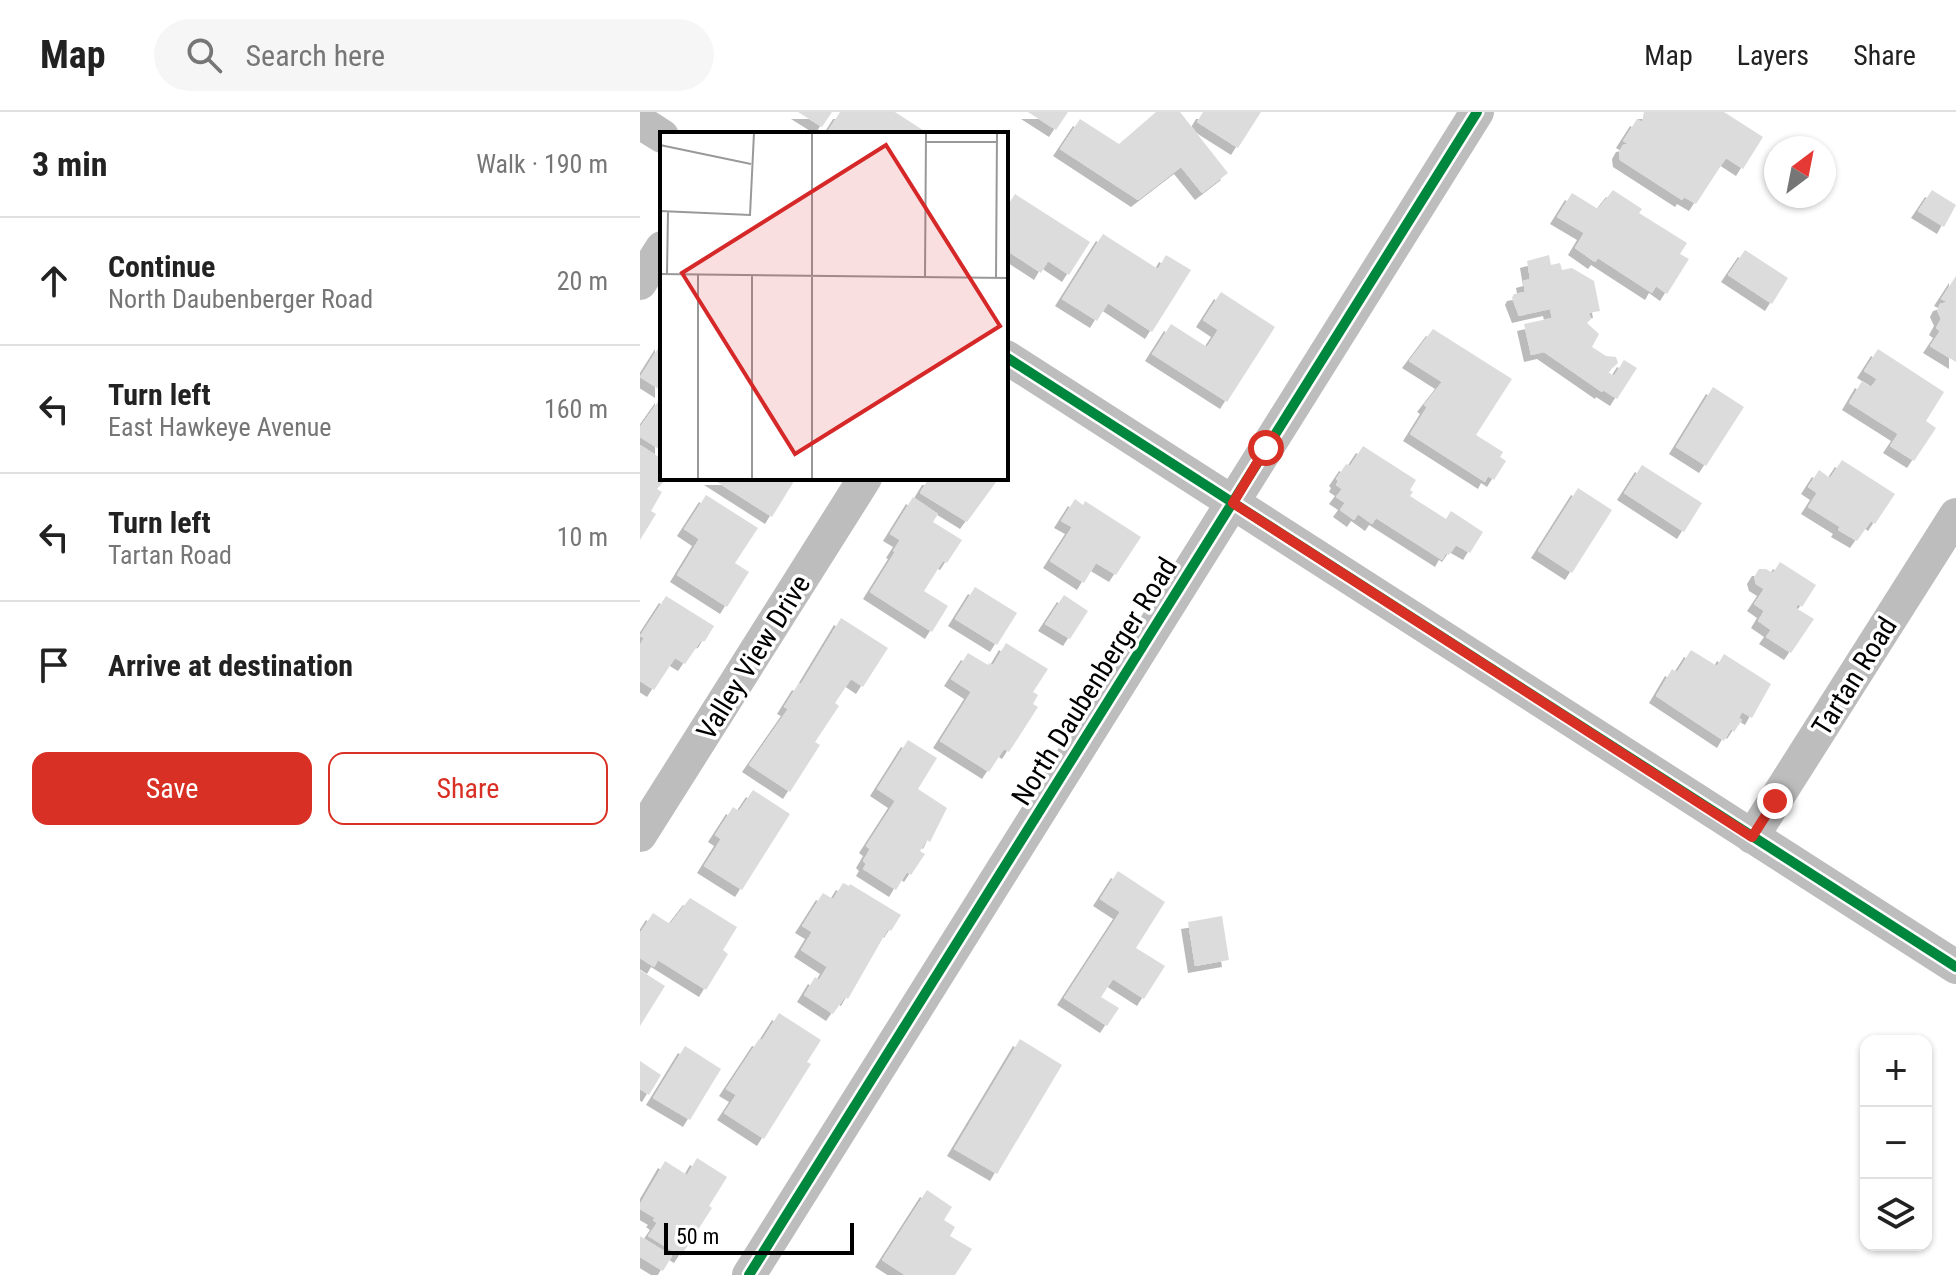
<!DOCTYPE html>
<meta charset="utf-8">
<style>
body{margin:0;font-family:"Roboto Condensed",sans-serif;background:#f6f6f6;color:#222}
.controls{position:absolute;right:24px;bottom:24px;display:grid;overflow:hidden;border-radius:16px;box-shadow:0 2px 6px #0004}
.controls button{width:72px;height:72px;display:grid;place-items:center;padding:0;border:0;border-bottom:2px solid #e0e0e0;background:#fff;color:#222;font:40px sans-serif}
.compass{position:absolute;left:1124px;top:24px;width:72px;height:72px;border-radius:50%;background:#fff;box-shadow:0 2px 6px #0004;rotate:32deg}
.scale{position:absolute;left:24px;bottom:20px;width:190px;box-sizing:border-box;padding-left:8px;border:4px solid #000;border-top:0;font-size:22px;line-height:28px;white-space:nowrap;color:#000;-webkit-text-stroke:6px #fff;paint-order:stroke}
.stop{position:absolute;width:24px;height:24px;margin:-18px;border:6px solid #d93025;border-radius:50%;background:#fff}
.stop.end{background:#d93025;border-color:#fff;box-shadow:0 2px 8px #0008}
.list{margin:0;padding:0;list-style:none}
h2{display:flex;justify-content:space-between;align-items:center;height:104px;margin:0;padding:0 32px;font-size:34px}
h2 small{font-size:26px;font-weight:400;color:#767676}
.list li{display:grid;grid-template-columns:52px 1fr auto;gap:24px;align-items:center;box-sizing:border-box;height:128px;padding:0 32px;border-top:2px solid #e0e0e0}
.list b{display:block;font-size:30px;white-space:nowrap}
.list p{margin:0;font-size:26px;white-space:nowrap;color:#767676}
.list em{font-size:26px;font-style:normal;color:#767676}
.actions{display:flex;gap:16px;padding:24px 32px}
.actions a{flex:1;padding:18px 0;border:2px solid #d93025;border-radius:16px;text-align:center;font-size:28px;color:#d93025}
.actions .main{background:#d93025;color:#fff}
.icon{flex:none;width:44px;height:44px;fill:none;stroke:currentColor;stroke-width:2;stroke-linecap:round;stroke-linejoin:round}
.map{position:relative;flex:none;width:1316px;height:1163px;overflow:hidden}
header{display:flex;align-items:center;gap:48px;box-sizing:border-box;height:112px;padding:0 40px;background:#fff;border-bottom:2px solid #e0e0e0}
header strong{font-size:38px}
nav{display:flex;gap:44px;margin-inline-start:auto;font-size:28px}
.search{width:560px;height:72px;background:#f6f6f6;display:flex;align-items:center;gap:20px;box-sizing:border-box;padding:0 28px;border-radius:44px;color:#767676;font-size:30px}
main{display:flex}
aside{flex:1;background:#fff}
.map>svg:first-child{display:block}
.building{fill:#dcdcdc;filter:url(#shadow)}
.lines{fill:none;stroke-linecap:round;stroke-linejoin:round}
.minor{stroke:#bdbdbd;stroke-width:34}
.cycleway-casing{stroke:#fff;stroke-width:15}
.cycleway{stroke:#00873e;stroke-width:10}
.route{stroke:#d93025;stroke-width:10}
.labels{text-anchor:middle;stroke-width:7;stroke-linejoin:round;paint-order:stroke}
.street-label{font-size:28px;fill:#000;stroke:#fff}
.inset-road{fill:none;stroke:#999;stroke-width:2}
.view{fill:#d62828;fill-opacity:0.15;stroke:#d62828;stroke-width:4}
.inset-edge{fill:none;stroke:#000;stroke-width:4}
</style>
<header>
<strong>Map</strong>
<div class="search"><svg class="icon" aria-label="search" viewBox="0 0 24 24"><circle cx="10" cy="10" r="6"/><path d="M15 15l6 6"/></svg>Search here</div>
<nav><a>Map</a><a>Layers</a><a>Share</a></nav>
</header>
<main>
<aside>
<h2>3 min<small>Walk · 190 m</small></h2>
<ul class="list">
<li><svg class="icon" aria-label="ahead" viewBox="0 0 24 24"><path d="M12 20V5M6 11l6-6 6 6"/></svg><div><b>Continue</b><p>North Daubenberger Road</p></div><em>20 m</em></li>
<li><svg class="icon" aria-label="left" viewBox="0 0 24 24"><path d="M17 20v-9H6M10 6l-5 5 5 5"/></svg><div><b>Turn left</b><p>East Hawkeye Avenue</p></div><em>160 m</em></li>
<li><svg class="icon" aria-label="left" viewBox="0 0 24 24"><path d="M17 20v-9H6M10 6l-5 5 5 5"/></svg><div><b>Turn left</b><p>Tartan Road</p></div><em>10 m</em></li>
<li><svg class="icon" aria-label="arrive" viewBox="0 0 24 24"><path d="M6 21V4h12l-3 4 3 4H6"/></svg><div><b>Arrive at destination</b></div></li>
</ul>
<div class="actions"><a class="main">Save</a><a>Share</a></div>
</aside>
<div class="map">
<svg width="1316" height="1163" viewBox="0 0 1316 1163">
<defs>
<filter id="shadow"><feDropShadow dx="-7" dy="7" stdDeviation="0" flood-color="#0004"/></filter>
</defs>
<rect width="100%" height="100%" fill="#fff"/>
<path class="building" d="M158 0H192L182 15Z
M200 0H255L286 20 284 22H186Z
M388 0H428L416 18Z
M516 0H540L588 61 562 81 541 55 498 88 420 37 440 7 479 32Z
M563 0H621L598 36 557 10Z
M1004 0H1084L1123 25 1103 57 1086 46 1056 92 1044 85 1042 88 980 48 979 40 983 33 988 32 983 29 997 7 1002 10Z
M973 78 1002 97 999 101 1047 131 1040 142 1049 147 1027 182 1016 174 1012 181 958 146 955 150 935 136 944 121 917 105 932 81 958 97Z
M1292 78 1316 93 1304 115 1278 99Z
M375 82 450 130 429 163 408 149 401 161 366 138V96Z
M463 122 518 157 526 143 551 158 512 220 468 191 457 209 422 187Z
M1105 138 1148 166 1132 192 1088 163Z
M909 143 911 153 920 151 922 158 932 156 954 169 960 199 949 201 951 207 947 211 959 222 952 235 966 244 976 245 978 251 968 260 974 264 984 248 997 256 977 287 963 278 962 280 904 240 891 243 884 212 912 206 910 197 879 204 872 186 874 182 885 180 883 169 890 167 887 149Z
M1316 164V250L1290 234 1300 219 1296 216 1301 207 1297 198 1300 192 1307 190 1301 187Z
M581 180 635 215 587 290 512 242 531 212 567 235 578 218 563 208Z
M793 217 872 267 836 323 863 340 860 345 866 349 854 368 848 364 845 370 770 322 787 295 784 293 802 270 769 249Z
M22 230V279L0 265Z
M1238 237 1304 280 1286 309 1296 316 1274 349 1250 334 1258 322 1209 291 1222 269 1231 275 1237 267 1224 259Z
M1073 275 1104 295 1066 354 1036 335Z
M22 284V339L0 325V315Z
M0 333 22 347V366H27L17 377 22 380 11 399 16 402 0 428Z
M723 334 776 368 770 378 773 380 770 384 806 407 811 399 843 420 830 441 816 433 809 443 806 441 802 448 736 406 732 412 718 402 714 408 700 398 705 391 696 385 702 377 696 373 698 369 696 367 706 352 710 354Z
M1202 348 1255 382 1235 412 1231 409 1217 429 1198 418 1200 415 1168 395 1177 381 1168 375 1179 358 1190 366Z
M1002 353 1062 391 1044 420 984 381Z
M71 366H156L132 405Z
M289 366H359L327 410 280 381Z
M938 376 972 398 932 461 898 439Z
M66 383 118 416 95 451 109 460 87 495 37 463 59 427 44 417Z
M273 385 298 402 293 410 322 428 307 451 303 449 284 479 308 494 292 520 230 480 255 440 253 439 260 428 250 422Z
M435 387 443 393 445 389 501 425 476 463 456 451 444 471 410 449 432 415 421 409Z
M1140 450 1176 473 1162 495 1158 492 1156 496 1174 507 1151 541 1126 525 1131 518 1118 509 1124 499 1114 492 1124 477 1116 472 1114 465 1119 457H1126L1133 461Z
M335 475 377 501 357 533 315 507Z
M424 483 448 499 430 527 405 512Z
M26 484 74 514 65 529 60 530 45 552 35 546 14 578 0 569V533L4 526 0 524Z
M201 506 248 536 223 575 211 567 195 591 199 594 175 630 180 633 150 680 109 653 148 597 144 595 159 571 161 572Z
M366 531 408 557 393 580 398 583 393 592 398 595 369 640 364 637 349 660 300 629 331 580 311 567 328 541 348 553 349 551 353 553Z
M1051 538 1077 554 1084 542 1131 572 1112 606 1102 600 1099 606 1102 608 1094 620 1091 617 1084 629 1016 584 1032 557 1037 560Z
M268 628 297 646 278 677 307 696 290 730 287 728 280 739 285 742 271 763 267 760 256 778 223 757 226 752 223 749 230 737 226 734 255 689 237 677Z
M113 678 150 702 102 778 64 754 81 727 75 723 93 695 99 699Z
M478 759 525 790 496 836 525 854 504 887 473 867 461 885 479 896 467 914 424 886 480 800 460 787Z
M203 771 209 774 210 772 261 803 251 819 248 817 208 887 205 885 193 902 164 883 175 865 179 868 187 855 161 838 172 820 162 814 183 781 193 787Z
M50 786 97 815 83 838 88 842 66 878 18 848 14 855 0 846V821L13 801 30 812Z
M582 804 589 848 555 854 548 810Z
M0 858 25 874 0 914Z
M139 901 181 928 167 950 171 952 124 1027 84 1001 96 983 86 977 119 927 122 928Z
M380 927 422 953 357 1062 314 1037Z
M45 934 81 957 50 1008 13 986Z
M0 949 21 963 9 983 0 977Z
M57 1046 87 1065 69 1094 72 1096 41 1144 8 1124 17 1111 13 1108 15 1106 0 1097V1092L25 1049 47 1063Z
M287 1078 312 1095 304 1108 315 1115 310 1124 332 1137 315 1163H265L242 1148Z
M0 1124 32 1144 23 1159 0 1145Z"/>
<g class="lines">
<path class="minor" d="M0 10 22 24
M0 171 22 136
M366 245 1316 855
M0 723 225 366
M1112 725 1316 403
M109 1163 837 0"/>
<g class="cycleway-casing">
<path id="cycleway" d="M366 245 1316 855
M109 1163 837 0"/>
</g>
<use href="#cycleway" class="cycleway"/>
</g>
<g class="lines">
<path class="route" d="M626 336 593 391 1112 725 1135 689"/>
</g>
<g class="labels">
<g class="street-label">
<text transform="translate(113 545) rotate(-58)" y="10">Valley View Drive</text>
<text transform="translate(1214 564) rotate(-58)" y="10">Tartan Road</text>
<text transform="translate(454 569) rotate(-58)" y="10">North Daubenberger Road</text>
</g>
</g>
<g transform="translate(20 20)">
<rect width="348" height="348" fill="#fff"/>
<path class="inset-road" d="M266 10H337M0 13 91 32M0 79 90 83 94 1M0 142 348 146M7 142 8 80M265 146 266 1M336 146 337 1M38 347V143M92 347V143M152 347V1"/>
<path class="view" d="M226 13 340 194 135 322 22 141Z"/>
<rect width="348" height="348" class="inset-edge"/>
</g>
</svg>
<div class="controls">
<button>+</button>
<button>−</button>
<button><svg class="icon" aria-label="layers" viewBox="0 0 24 24"><path d="M12 4l9 5-9 5-9-5zM3 14l9 5 9-5"/></svg></button>
</div>
<svg class="compass" viewBox="-18 -18 36 36"><path d="M0-13l5 13h-10z" fill="#e53935"/><path d="M0 13l5-13h-10z" fill="#767676"/></svg>
<div class="scale">50 m</div>
<div class="stop" style="left:626px;top:336px"></div>
<div class="stop end" style="left:1135px;top:689px"></div>
</div>
</main>
